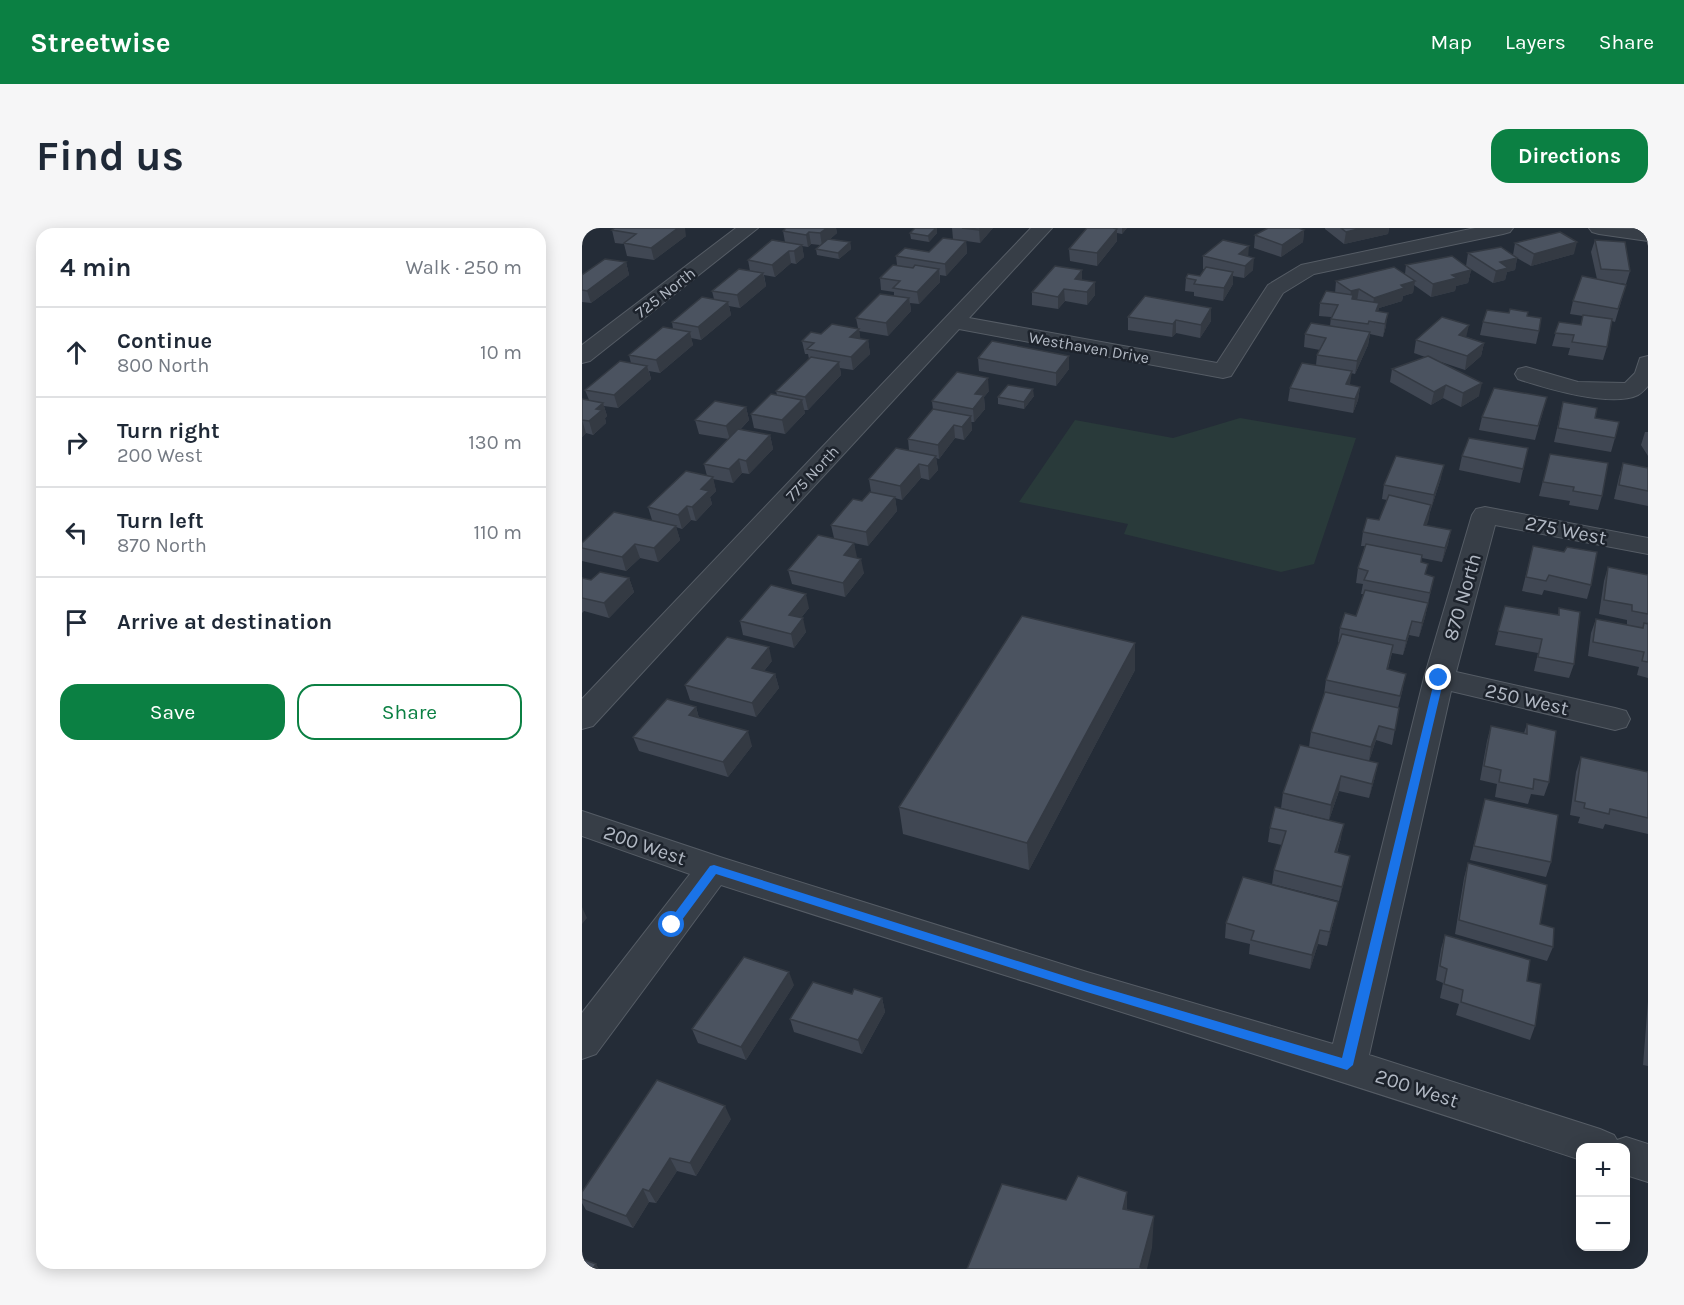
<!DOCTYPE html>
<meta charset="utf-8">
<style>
body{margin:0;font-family:Karla,sans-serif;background:#f6f6f7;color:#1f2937}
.controls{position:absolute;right:18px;bottom:18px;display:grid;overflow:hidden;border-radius:12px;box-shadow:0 3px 15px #0003}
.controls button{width:54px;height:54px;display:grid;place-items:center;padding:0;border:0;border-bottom:2px solid #e0e1e3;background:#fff;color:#1f2937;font:30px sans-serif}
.stop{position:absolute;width:18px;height:18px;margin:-14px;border:4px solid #1a73e8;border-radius:50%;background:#fff}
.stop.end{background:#1a73e8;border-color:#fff;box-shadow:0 2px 6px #0008}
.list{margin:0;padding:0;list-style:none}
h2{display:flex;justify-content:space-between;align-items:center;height:78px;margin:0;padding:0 24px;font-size:26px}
h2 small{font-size:20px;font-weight:400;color:#747a83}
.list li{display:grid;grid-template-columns:39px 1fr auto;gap:18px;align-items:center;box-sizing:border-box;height:90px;padding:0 24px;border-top:2px solid #e0e1e3}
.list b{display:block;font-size:22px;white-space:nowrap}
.list p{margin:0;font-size:20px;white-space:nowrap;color:#747a83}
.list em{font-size:20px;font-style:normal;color:#747a83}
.actions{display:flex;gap:12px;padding:18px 24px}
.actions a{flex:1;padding:14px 0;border:2px solid #0b8043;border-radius:18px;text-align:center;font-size:21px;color:#0b8043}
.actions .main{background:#0b8043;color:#fff}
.icon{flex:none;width:33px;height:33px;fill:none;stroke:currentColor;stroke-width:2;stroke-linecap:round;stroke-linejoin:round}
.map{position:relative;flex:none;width:1066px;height:1041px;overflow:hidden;border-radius:18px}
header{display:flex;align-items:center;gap:36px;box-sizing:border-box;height:84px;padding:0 30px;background:#0b8043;color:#fff}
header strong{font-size:28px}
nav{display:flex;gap:33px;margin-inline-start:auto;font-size:21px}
.intro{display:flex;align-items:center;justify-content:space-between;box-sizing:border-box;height:144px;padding:0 36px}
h1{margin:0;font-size:42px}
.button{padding:15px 27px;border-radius:18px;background:#0b8043;color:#fff;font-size:21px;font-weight:700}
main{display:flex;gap:36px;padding:0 36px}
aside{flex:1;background:#fff;border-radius:18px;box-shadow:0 3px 15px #0003}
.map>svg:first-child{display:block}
.green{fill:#293a3a}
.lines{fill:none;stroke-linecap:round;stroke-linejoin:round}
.minor-casing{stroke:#555c65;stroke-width:2}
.minor{fill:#373e47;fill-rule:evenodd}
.wall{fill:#404753}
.shaded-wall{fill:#343a43}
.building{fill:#4b5360;stroke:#343a43;stroke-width:1.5}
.route{fill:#1a73e8}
.labels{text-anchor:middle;stroke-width:5;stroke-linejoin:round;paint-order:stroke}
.far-street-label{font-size:16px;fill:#b2b9c4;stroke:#1d232c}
.street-label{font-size:20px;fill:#b2b9c4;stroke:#1d232c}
</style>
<header>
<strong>Streetwise</strong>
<nav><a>Map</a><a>Layers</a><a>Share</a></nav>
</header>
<div class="intro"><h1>Find us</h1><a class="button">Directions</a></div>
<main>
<aside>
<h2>4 min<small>Walk · 250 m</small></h2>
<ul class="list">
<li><svg class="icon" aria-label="ahead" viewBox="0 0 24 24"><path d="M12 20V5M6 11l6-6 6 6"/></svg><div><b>Continue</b><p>800 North</p></div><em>10 m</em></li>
<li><svg class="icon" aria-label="right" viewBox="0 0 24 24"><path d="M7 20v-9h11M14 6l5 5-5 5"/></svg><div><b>Turn right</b><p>200 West</p></div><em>130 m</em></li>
<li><svg class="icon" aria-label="left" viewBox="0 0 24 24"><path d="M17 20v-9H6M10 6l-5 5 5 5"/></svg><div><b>Turn left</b><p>870 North</p></div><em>110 m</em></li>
<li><svg class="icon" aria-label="arrive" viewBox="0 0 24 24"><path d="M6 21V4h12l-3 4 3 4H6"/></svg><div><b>Arrive at destination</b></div></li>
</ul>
<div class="actions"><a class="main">Save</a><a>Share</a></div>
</aside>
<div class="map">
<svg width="1066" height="1041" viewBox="0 0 1066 1041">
<rect width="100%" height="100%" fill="#242c37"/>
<path class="green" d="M658 190 774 210 732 336 699 344 542 306 546 296 437 274 493 192 591 210Z"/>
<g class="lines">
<g class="minor-casing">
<path id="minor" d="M154 0H176L8 133 0 135V117Z
M449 0H470L387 90 635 135 686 57 719 37 893 0H931L928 4 921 6 732 46 701 65 649 148 641 150 377 101 11 498 0 501V471Z
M1007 0 1066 1V13L1017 6 1010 4Z
M1066 128V158C1063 161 1060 165 1056 167 1029 180 963 160 936 151L933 146 936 141 944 139 996 154 1043 155 1053 145 1058 130Z
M903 279 1066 310V326L913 297 874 444 1033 480 1044 483 1048 491 1044 499 1033 502 869 463 787 827 1018 901 1032 907 1035 912 1044 909 1066 916V954L1044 947V920H999V932C713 837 426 749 139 657L14 826 0 831V785L108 646 0 608V583L141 630 505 744 751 816 842 450 890 287 894 281Z"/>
</g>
<use href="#minor" class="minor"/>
</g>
<path class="wall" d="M204 0H254L255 5 248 11 268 14 269 21 257 31 235 27 234 21 238 17 229 16 226 19 220 18 222 29 214 36 209 35 193 49 182 47 184 58 158 80 147 78 149 87 119 112 109 110 111 117 78 145 67 143 69 151 36 180 22 178 25 188 23 190 24 195 11 207 4 205 0 209V171L7 172 3 162 49 135 47 127 91 101 90 94 132 71 130 63 168 43 166 32 203 14 201 3Z
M370 0H411L398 15 371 11Z
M505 0H545L540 6 535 5V13L515 38 488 33 487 21Z
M743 0H807L806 6 762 16 743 1Z
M30 2 104 8 72 32 45 28 42 16 33 15Z
M722 2 721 14 699 29 672 20 673 7Z
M328 5H355L347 14 329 11Z
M1013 12 1048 43 1044 56 1037 55 1044 57 1033 94 1030 93 1025 119 1021 132 986 127 988 120 970 118 977 94 999 97 1001 88 988 86 991 73 1015 51 1009 24Z
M384 13 385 25 364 48 358 47V54L337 76 328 75 329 83 306 108 277 103 278 111 286 112 288 126 271 142 258 140 259 147 226 182H222L223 185 203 206 172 200 169 186 195 167 194 163 227 131 226 126H223L220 113 239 106 276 100 274 90 312 68V64L299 62 298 50 315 37 314 28 347 24Z
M933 15 992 26 949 38 935 30 933 42 925 44 923 52 911 55 884 38 886 25 931 27Z
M621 28H666L671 42 662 50 651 48V56L641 73 612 68V64L603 63 604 50 618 48 623 41H621Z
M44 34 47 47 9 75 0 74V47Z
M824 37 889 42 886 55 874 58 873 63 849 69 832 57 831 65 821 68 820 73 797 80 796 83 804 98 801 109 788 106 786 117 773 146 769 145 767 157 778 159 776 172 771 185 706 173 708 160 734 137 735 127 738 122 722 119 723 106 748 98 749 89 737 88 738 75 753 65 754 53 823 46Z
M500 42V52L513 67 505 77 483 73 476 81 450 77V64Z
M945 88 957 103 954 116 898 107 901 94Z
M546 89 629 93 618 110 594 105 590 109 546 102Z
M885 109 902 115 899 128 883 142 859 134 897 168 879 179 861 170 849 177 808 154 810 141 843 129 832 125 834 112Z
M487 128V141L474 158 397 143 396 130Z
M407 163 402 169 403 181 392 194H389L390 202 382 212 373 210 357 231 354 230 356 242 347 252 339 250 320 272 313 270 315 283 286 318 272 315 274 330 282 345 263 369 210 356 206 342 252 310 249 297 280 273 289 264 287 251 327 222 326 211 351 182 350 173Z
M452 168 442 181 416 176V169Z
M965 169 953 212 897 202 900 189Z
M981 174 1013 190 1033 210 1029 224 972 214Z
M164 179 167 192 158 202 188 207 191 221 167 246 160 245 151 255 131 251 134 263 128 269 130 276 114 293 109 292 100 301 94 299 98 312 76 334 58 330 44 343 0 333V315L70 292 66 279 125 248 122 236 146 211 117 206 113 192Z
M1063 204H1066V228L1059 217Z
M946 220 938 255 877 242 880 228Z
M968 226 1020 268 1016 282 987 277 988 273 957 268Z
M1041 235 1066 240V278L1032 271 1037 249Z
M859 250 849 281 844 297 869 302 866 316 860 334 840 330 839 334 844 346 852 349 843 389 837 409 827 407 821 427 810 425 806 441 821 460 816 480H817L810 517 794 512 787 533 793 549 787 570 757 563 747 592 699 580 701 565 727 519 729 504 742 466 744 452 757 414H756L758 400 774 388 782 366H779L781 356 774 355 776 340 783 318H779L781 304 797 292 805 272 800 271 802 257Z
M951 318 1009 357 1005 371 962 362 960 367 940 363Z
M1026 339 1066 347V394L1065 396H1066V450L1055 447 1057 439 1006 428 1009 405 1014 391 1045 397V392L1017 386 1022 353Z
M0 350 9 352 47 350 52 364 27 390 2 383 0 385Z
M923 378 976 387 977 380 992 436 987 450 952 443 956 425 913 417Z
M227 380 219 390 224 404 212 420 161 407 158 393Z
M553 415V442L447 642 321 606 317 579Z
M190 433 182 443 193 446 197 460 174 489 108 472 103 457Z
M114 479 117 490 170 518 146 549 57 523 51 509Z
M945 496 967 554 962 568 949 566 946 576 913 569 915 556 898 552 905 513 909 498 942 505Z
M999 529 1066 544V606L1023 596 1021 601 996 595 998 589 988 587 994 544Z
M903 571 969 634 964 649 888 632Z
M688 600 759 610 755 625 768 628 757 673 690 656 692 642 700 617 686 614Z
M886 635 958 696 971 719 965 733 873 706 882 650Z
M753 688 745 718 736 716 728 741 667 726 668 716 643 710 644 695Z
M863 707 945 753 953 798 948 812 874 787 877 776 858 770 861 755 854 752 859 721Z
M212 757 164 832 116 815 110 801Z
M270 766 300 770 303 784 280 826 212 804 208 791Z
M1066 773V838L1061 837Z
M149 891 114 948 95 943 74 975 67 974 51 1000 4 982 0 975V964Z"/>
<path class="shaded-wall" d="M96 0H103L104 8 72 32 69 20Z
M243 0H254L255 5 240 18 238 5Z
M354 0H355V5L347 14 346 8Z
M399 0H411L398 15 397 2Z
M540 0H545L540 6Z
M780 0H807L806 6 762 16 764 4Z
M535 1V13L515 38V25Z
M722 2 721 14 699 29 700 17Z
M227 4 229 16 226 19 224 7Z
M384 13 385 25 364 48 363 36Z
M268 14 269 21 257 31 256 25Z
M995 14 992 26 949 38 952 26Z
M220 17 222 29 214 36 212 23Z
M667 18 666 31 657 26Z
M207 23 209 35 193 49 190 37Z
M672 30 671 42 662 50 663 38Z
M935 30 933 42 925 44 923 52 911 55 914 43 918 34Z
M44 34 47 47 9 75 5 63Z
M357 41 358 54 337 76 335 64Z
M500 42V55L493 64V51Z
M889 42 886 55 874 58 873 63 849 69 851 56 870 47Z
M651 44V56L641 73 642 60Z
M181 45 184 58 158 80 155 67Z
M833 53 831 65 821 68 820 73 797 80 795 88 792 96 794 83H790L792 70 819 57Z
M513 54V67L505 77V64Z
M482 61 483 73 476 81V69Z
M777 61 775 73 767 76 769 63Z
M327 70 329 83 306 108 304 95Z
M146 74 149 87 119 112 116 99Z
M629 80V93L618 110 619 97Z
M806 85 804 98 801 109 803 96Z
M594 92V105L590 109 591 96Z
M887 97 884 110 877 107Z
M277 101 279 114 268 109Z
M108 104 111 117 78 145 74 132Z
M788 104 786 117 773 146 775 133Z
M286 112 288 126 271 142 269 129Z
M902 115 899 128 883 142 885 128Z
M487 128V141L474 158V145Z
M257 134 259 147 226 182 223 169Z
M65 138 69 151 36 180 32 167Z
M770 143 768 156 762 170 764 156Z
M406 150 407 163 402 169 403 181 392 194 391 181 393 166Z
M900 155 897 168 879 179 881 165Z
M864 157 861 170 849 177 852 164Z
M778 159 776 172 771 185 773 171Z
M451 161 452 168 442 181V174Z
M220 172 223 185 203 206 200 192Z
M21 175 25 188 23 190 24 195 11 207 7 193 14 181Z
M164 179 167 192 148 212 144 198Z
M389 188 390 202 382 212 380 199Z
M0 192 4 205 0 209Z
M372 197 373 210 357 231 356 217Z
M188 207 191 221 167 246 164 233Z
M354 228 356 242 347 252 346 238Z
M157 231 160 245 151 255 147 241Z
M337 236 339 250 320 272 318 258Z
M862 237 859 250 849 281 852 267Z
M131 249 134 263 128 269 130 276 114 293 110 279 119 261Z
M313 269 315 283 286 318 284 304Z
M849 277 847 291 840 311 842 297Z
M105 278 109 292 100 301 96 287Z
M94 298 98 312 76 334 72 320Z
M869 302 866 316 860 334 863 320Z
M272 315 275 329 265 341 262 327Z
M53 316 58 330 44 343 40 329Z
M279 331 282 345 263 369 261 355Z
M852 349 843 389 837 409 840 395 845 378Z
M47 350 52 364 27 390 22 375Z
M224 366 227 380 210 401 207 387Z
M221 390 224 404 212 420 209 406Z
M830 393 827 407 821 427 824 413Z
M553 415V442L447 642 445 615Z
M187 419 190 433 173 454 170 440Z
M193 446 197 460 174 489 170 475Z
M114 479 118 494 107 487Z
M797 498 794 512 787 533 789 519Z
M166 503 170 518 146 549 141 534Z
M796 535 793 549 787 570 790 556Z
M759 548 757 563 747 592 749 577Z
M762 596 759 610 750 639 753 624Z
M768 628 765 642 757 673 760 659Z
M756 674 753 688 745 718 748 704Z
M0 679 5 690 0 696Z
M738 702 736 716 728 741 730 727Z
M207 744 212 757 164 832 159 819Z
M300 770 303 784 280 826 276 812Z
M143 878 149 891 114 948 108 935Z
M88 930 95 943 74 975 67 963Z
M61 961 67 974 51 1000 44 988Z
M545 964V996L541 981Z
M572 988 570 1020 565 1041H558Z
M14 1036 17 1041H11Z"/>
<path class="building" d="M33 0H96L69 20 42 15 54 6 30 2Z
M204 0H245L238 5 227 4 224 7 201 3Z
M333 0H354L346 8 328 5Z
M380 0H399L397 2Z
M505 0H531L535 1 515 25 487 21Z
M686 0H717L722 2 700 17 673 7Z
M759 0H780L764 4Z
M978 4 995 14 952 26 933 15Z
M361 10 384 13 363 36 314 28 323 20 347 24Z
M246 11 268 14 256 25 234 21Z
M190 12 220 17 212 23H207L190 37 166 32Z
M641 12 667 18 657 26 672 30 663 38 621 28Z
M1013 12 1043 14 1048 43 1019 41Z
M919 19 935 30 918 34 926 40 914 43 886 25Z
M870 28 889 42 870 47 875 50 851 56 824 37Z
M23 31 44 34 5 63 0 62V47Z
M311 37 331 40 333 37 357 41 335 64 311 60 318 53 298 50Z
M473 38 500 42 493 51 513 54 505 64 482 61 476 69 450 64Z
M624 39 651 44 642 60 612 56 614 52 604 50 606 46 618 48Z
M812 39 833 53 819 57 822 60 792 70 777 61 769 63 754 53Z
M157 41 181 45 155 67 130 63Z
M1000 48 1044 57 1036 81 991 73Z
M744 63 771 67 770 71 797 75 794 83 806 85 803 96 787 93 786 96 749 91 756 77 738 75Z
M298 66 327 70 304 95 274 90Z
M563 68 629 80 619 97 594 92 591 96 546 89Z
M120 69 146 74 116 99 90 94Z
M928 81 946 84 945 88 959 90 957 103 901 94 905 82 927 85Z
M1001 87 1030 91 1025 119 990 114 992 107 973 105 977 94 999 97Z
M860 89 887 97 877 107 902 115 885 128 834 112Z
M729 95 788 104 775 133 735 127 744 110 723 106Z
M250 96 277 101 268 109 286 112 269 129 225 121 232 115 220 113 229 104 239 106Z
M81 99 108 104 74 132 47 127Z
M410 113 487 128 474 145 396 130Z
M846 128 900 155 881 165 864 157 852 164 810 141Z
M229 129 257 134 223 169 194 163Z
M38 133 65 138 32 167 3 162Z
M720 135 770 143 764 156 778 159 773 171 708 160Z
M375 144 406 150 393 166 402 167 391 181 350 173Z
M426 157 451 161 442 174 416 169Z
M912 160 965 169 956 198 900 189Z
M189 166 220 172 200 192 169 186Z
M0 171 21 175 14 181 20 182 7 193 0 192Z
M133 173 164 179 144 198 113 192Z
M981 174 1015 180 1013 190 1037 194 1033 210 976 200Z
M351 181 389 188 380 199 372 197 356 217 326 211Z
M156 201 188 207 164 233 157 231 147 241 122 236Z
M887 210 946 220 941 241 880 228Z
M314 220 354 228 346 238 337 236 318 258 287 251Z
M968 226 1026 235 1020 268 991 263 992 259 961 254Z
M814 228 862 237 852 267 802 257Z
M1041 235 1066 240V263L1037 257Z
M104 243 131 249 119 261 127 263 110 279 105 278 96 287 66 279Z
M288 264 313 269 284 304 249 297 271 271 280 273Z
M807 267 849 277 842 297 869 302 863 320 781 304 785 290 797 292Z
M32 284 94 298 72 320 53 316 40 329 0 320V315Z
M236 307 272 315 262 327 279 331 261 355 206 342Z
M784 316 840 327 839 334 846 336 843 346 852 349 848 365 782 352 786 343 776 340Z
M951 318 982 324 985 319 1015 324 1009 357 967 347 964 353 944 349Z
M1026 339 1066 347V386L1050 383V377L1022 372Z
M18 344 47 350 22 375 0 370V350L9 352Z
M189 357 224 366 207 387 221 390 209 406 158 393Z
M783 362 846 375 840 395 830 393 824 413 758 400 763 385 774 388Z
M923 378 977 387V380L998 384 992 436 956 429 960 411 916 403Z
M440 388 553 415 445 615 317 579Z
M1014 391 1061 400 1062 395 1066 396V434L1060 433 1062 424 1011 414Z
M760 406 811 417 805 441 824 446 818 468 744 452Z
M145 409 187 419 170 440 193 446 170 475 103 457Z
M743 464 817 480 813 502 797 498 789 519 729 504Z
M85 471 114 479 107 487 166 503 141 534 51 509Z
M945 496 974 503 967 554 952 551 951 561 917 554 919 542 902 538 909 498 945 506Z
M718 517 796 535 790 556 759 548 749 577 701 565Z
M999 529 1066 544V590L1028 581 1027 586 1002 580 1003 575 993 573Z
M903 571 976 587 969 634 892 618Z
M693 579 762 596 753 624 768 628 760 659 692 642 704 603 688 600Z
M886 635 965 657 958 696 972 700 971 719 877 692Z
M661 649 756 674 748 704 738 702 730 727 669 712 672 703 644 695Z
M863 707 948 732 945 753 959 756 953 798 879 774 881 762 862 756 865 741 858 738Z
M162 729 207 744 159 819 110 801Z
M231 754 270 766 272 761 300 770 276 812 208 791Z
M75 852 143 878 108 935 88 930 67 963 61 961 44 988 0 971V964Z
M496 948 545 964 541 981 572 988 558 1039 563 1041H385L420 956 484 972Z
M0 1031 14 1036 11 1041H0Z"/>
<path class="route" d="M857 447 862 450 771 837 765 842 505 764 134 646 94 700 90 701 84 697 128 638 132 637 505 755 760 830 853 450Z"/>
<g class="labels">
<g class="far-street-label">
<text transform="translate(83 64) rotate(-38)" y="6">725 North</text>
<text transform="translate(507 119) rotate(10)" y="6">Westhaven Drive</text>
<text transform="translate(230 245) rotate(-47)" y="6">775 North</text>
</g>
<g class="street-label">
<text transform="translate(984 302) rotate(11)" y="7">275 West</text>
<text transform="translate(880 369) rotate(-74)" y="7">870 North</text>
<text transform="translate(945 471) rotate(13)" y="7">250 West</text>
<text transform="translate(63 617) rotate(19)" y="7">200 West</text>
<text transform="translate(835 860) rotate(18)" y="7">200 West</text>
</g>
</g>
</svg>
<div class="controls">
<button>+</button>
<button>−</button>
</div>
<div class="stop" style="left:90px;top:697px"></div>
<div class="stop end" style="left:857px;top:450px"></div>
</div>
</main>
